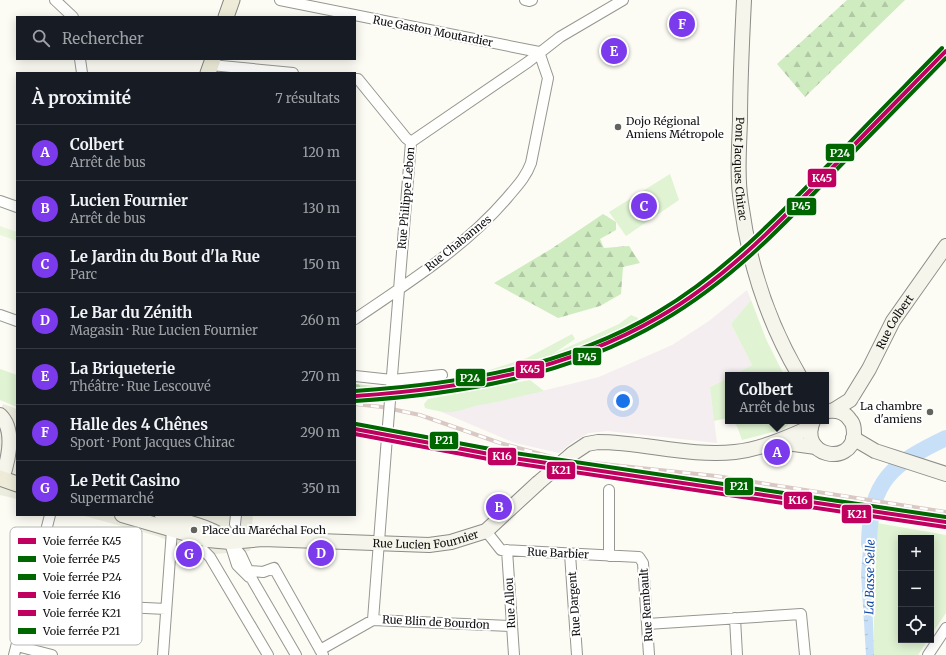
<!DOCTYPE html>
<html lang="fr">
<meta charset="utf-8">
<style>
body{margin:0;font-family:Merriweather,serif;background:#242831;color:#f1f3f6}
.controls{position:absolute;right:12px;bottom:12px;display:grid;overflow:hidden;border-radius:0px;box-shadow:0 2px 10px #0003}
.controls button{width:36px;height:36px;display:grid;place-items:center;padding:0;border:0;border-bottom:1px solid #363941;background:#171b24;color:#f1f3f6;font:20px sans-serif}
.you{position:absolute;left:623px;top:401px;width:14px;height:14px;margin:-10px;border:3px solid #fff;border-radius:50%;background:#1a73e8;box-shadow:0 0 0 6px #1a73e833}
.badge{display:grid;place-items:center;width:26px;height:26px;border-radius:50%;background:#7c3aed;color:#fff;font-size:13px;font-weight:700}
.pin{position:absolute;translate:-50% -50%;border:2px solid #fff;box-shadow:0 1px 4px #0006}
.popup{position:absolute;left:725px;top:372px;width:104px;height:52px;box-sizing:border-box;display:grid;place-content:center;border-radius:0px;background:#171b24;filter:drop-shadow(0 1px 3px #0005);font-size:13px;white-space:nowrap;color:#9ea1a6}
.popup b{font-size:15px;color:#f1f3f6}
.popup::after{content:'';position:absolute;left:50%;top:100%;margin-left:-8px;border:8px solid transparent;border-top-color:#171b24}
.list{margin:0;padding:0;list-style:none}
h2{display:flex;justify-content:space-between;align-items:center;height:52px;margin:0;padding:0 16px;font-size:17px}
h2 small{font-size:13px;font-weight:400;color:#9ea1a6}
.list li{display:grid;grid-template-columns:26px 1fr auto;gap:12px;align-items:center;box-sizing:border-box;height:56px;padding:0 16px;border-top:1px solid #363941}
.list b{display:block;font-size:15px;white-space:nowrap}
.list p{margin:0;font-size:13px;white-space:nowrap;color:#9ea1a6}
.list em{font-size:13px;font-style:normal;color:#9ea1a6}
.icon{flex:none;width:22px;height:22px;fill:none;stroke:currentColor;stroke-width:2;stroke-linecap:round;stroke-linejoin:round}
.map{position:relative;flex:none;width:946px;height:655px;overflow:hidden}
.search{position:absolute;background:#171b24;box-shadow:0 2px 10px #0003;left:16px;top:16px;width:340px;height:44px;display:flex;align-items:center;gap:10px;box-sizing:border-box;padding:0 14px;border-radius:0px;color:#9ea1a6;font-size:15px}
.panel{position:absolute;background:#171b24;box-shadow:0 2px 10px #0003;left:16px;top:72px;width:340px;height:444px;border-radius:0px}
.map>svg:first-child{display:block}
.industrial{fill:#f4eef0}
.green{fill:#e0f3d3}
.forest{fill:url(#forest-firs)}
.pitch{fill:#ebf7dd}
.plaza{fill:#ececdf}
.water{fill:url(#water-ripples)}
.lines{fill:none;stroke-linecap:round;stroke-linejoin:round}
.river{stroke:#c8dff8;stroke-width:16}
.street-casing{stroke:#969692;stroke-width:12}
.secondary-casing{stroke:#8c8c89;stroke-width:16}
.primary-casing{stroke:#83837f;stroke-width:17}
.street{stroke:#fffffd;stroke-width:10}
.secondary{stroke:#f5f5eb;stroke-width:14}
.primary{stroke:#eeecd9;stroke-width:15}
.rail-casing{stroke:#d9c8c4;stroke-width:4}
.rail{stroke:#fff;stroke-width:2.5;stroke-dasharray:8;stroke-linecap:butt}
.street-bridge-casing{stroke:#969692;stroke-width:12;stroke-linecap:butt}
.secondary-bridge-casing{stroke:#8c8c89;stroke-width:16;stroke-linecap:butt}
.street-bridge{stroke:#fffffd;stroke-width:10}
.secondary-bridge{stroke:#f5f5eb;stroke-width:14}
.rail-1-casing{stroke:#fff;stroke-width:7}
.rail-2-casing{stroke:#fff;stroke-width:7}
.rail-3-casing{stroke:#fff;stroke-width:7}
.rail-4-casing{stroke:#fff;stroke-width:7}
.rail-5-casing{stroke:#fff;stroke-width:7}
.rail-6-casing{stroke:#fff;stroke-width:7}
.rail-1{stroke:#bf005f;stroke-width:4}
.rail-2{stroke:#060;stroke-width:4}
.rail-3{stroke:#060;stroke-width:4}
.rail-4{stroke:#bf005f;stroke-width:4}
.rail-5{stroke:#bf005f;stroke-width:4}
.rail-6{stroke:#060;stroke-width:4}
.poi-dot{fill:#62625f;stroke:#fff;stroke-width:1.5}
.labels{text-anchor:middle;stroke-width:4;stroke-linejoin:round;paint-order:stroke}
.street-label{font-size:11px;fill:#0f0f0f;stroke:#fff}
.poi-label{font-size:11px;fill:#0f0f0f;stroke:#fff;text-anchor:start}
.water-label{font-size:12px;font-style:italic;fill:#114aa8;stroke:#fff}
.key{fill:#fff;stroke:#b7b7b7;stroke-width:1}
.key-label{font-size:11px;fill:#0f0f0f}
.line-badge{stroke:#fff;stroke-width:1.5}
.badge-label{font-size:11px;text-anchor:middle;font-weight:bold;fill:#fff}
</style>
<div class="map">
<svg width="946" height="655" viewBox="0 0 946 655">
<defs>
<pattern id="forest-firs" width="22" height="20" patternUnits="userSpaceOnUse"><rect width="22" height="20" fill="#ceecc0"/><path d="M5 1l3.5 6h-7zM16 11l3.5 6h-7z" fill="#b0c9a4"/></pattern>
<pattern id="water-ripples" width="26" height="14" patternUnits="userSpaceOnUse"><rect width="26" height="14" fill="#c8dff8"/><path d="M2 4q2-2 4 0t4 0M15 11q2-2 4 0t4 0" fill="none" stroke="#abbed3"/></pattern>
</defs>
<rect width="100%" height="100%" fill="#fcfcf4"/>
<path class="industrial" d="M747 290 751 300 731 324 752 365 733 375H728V378L710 387 717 443 607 431 589 433 574 441 559 453 515 443 439 411 453 412 479 404H488L599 377 672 345 709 321Z"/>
<path class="green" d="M670 174 679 200 626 236 609 212Z
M751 300 766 339 784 375H733L752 365 731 324Z
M631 315 638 318 639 322C608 338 577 353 544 363 512 372 480 377 448 383L527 358 572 334 575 339 553 354 619 324Z
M0 369 17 375V407L0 400Z
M728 378V418L714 421 710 387Z
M530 380 544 391 488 404C475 404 466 410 453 412 444 413 434 410 425 408L424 404 428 399Z
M732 421H792L784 429 742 440 737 426Z
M877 523 946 535V613L931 635V538H901V640H928L918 655H873Z"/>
<path class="forest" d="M847 0H905L805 97 777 64Z
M603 214 616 222V230L600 239 604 248 629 246 640 263 623 267 621 294 600 306 558 318 494 283 551 249Z
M355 384 384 387 386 390 355 391Z"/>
<path class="pitch" d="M0 226 17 232V241L0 235Z"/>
<path class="plaza" d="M3 404 17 409V499L0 495V413Z
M81 515H253L250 551 204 555 157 536Z"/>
<path class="water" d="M946 433V445L902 468 892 465 924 443Z
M865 523 875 524 871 562 874 655H866L861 574Z"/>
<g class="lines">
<path class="river" d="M869 544C870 480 892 464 946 438"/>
<g class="street-casing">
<path id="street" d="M55 0 73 17
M280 0 539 52
M525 0 529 1 532 0
M80 59 82 73
M211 65 293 73
M355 79H358L406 138 411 142
M0 201 17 207
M0 315 17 321
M355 319C408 283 465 247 507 198 517 186 526 177 531 163L548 78 539 52
M355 376 392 380 442 375
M391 388 411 142 528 62 560 37 623 0
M235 524 236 515
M486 531 501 550 639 557 643 563 649 655
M230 542 241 555 253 581 296 655
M230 543 237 565 249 577
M507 550 514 655
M204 551 210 557 268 655
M570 554 577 655
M609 556V490
M250 571 263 572 274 568 323 655
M32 586 104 606 166 609
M735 618 737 655
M373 620 386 450
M647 624 801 614 805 655
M17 646 52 655
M320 650 373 620 512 626
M14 655 50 515
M163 655 172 530
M928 655 946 628"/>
</g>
<g class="secondary-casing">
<g id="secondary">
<path id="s1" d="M744 0C742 40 740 81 740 121 739 149 737 177 741 203 749 264 768 322 799 375"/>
<path id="s2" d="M834 410 850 400 869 369 893 321 946 246"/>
<path d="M0 415C16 430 8 461 2 479"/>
<path d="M813 421C798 456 851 467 854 435 854 429 854 424 850 420 845 412 837 410 828 411"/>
<path d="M853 438 875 451 946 474"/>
<path d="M779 442 816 447"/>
<path d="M572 454 587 444 598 442C643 442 690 457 735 452 762 449 786 438 811 427"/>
<path id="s3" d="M122 515 208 540 230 542 263 539 429 545 451 542 486 531 538 483"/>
<path d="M162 515C185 522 211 526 230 542"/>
</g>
</g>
<g class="primary-casing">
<path id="primary" d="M226 17 232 0
M208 73 213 59
M0 478 17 484"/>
</g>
<use href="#street" class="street"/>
<use href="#secondary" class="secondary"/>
<use href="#primary" class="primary"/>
<g class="rail-casing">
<path id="rail" d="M355 404 382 407 420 415 500 443 555 458 593 463 716 476 946 512"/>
</g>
<use href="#rail" class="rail"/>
<g class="street-bridge-casing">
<path id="street-bridge" d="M386 450 391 388"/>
</g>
<g class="secondary-bridge-casing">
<path id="secondary-bridge" d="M538 483 572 454"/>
</g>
<use href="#street-bridge" class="street-bridge"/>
<use href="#secondary-bridge" class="secondary-bridge"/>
<g class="rail-1-casing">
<path id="rail-1" d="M355 396C461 389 566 371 659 317 727 278 780 221 834 166 871 127 909 89 946 51"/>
</g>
<g class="rail-2-casing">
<path id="rail-2" d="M355 401C462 394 569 376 662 321 731 281 785 224 839 167 874 131 910 95 946 58"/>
</g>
<g class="rail-3-casing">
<path id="rail-3" d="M355 391C460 384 566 367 658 312 724 273 777 217 831 162 868 123 905 86 942 48"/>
</g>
<g class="rail-4-casing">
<path id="rail-4" d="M355 429 500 456 946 522"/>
</g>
<g class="rail-5-casing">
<path id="rail-5" d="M355 434 499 461 945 527"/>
</g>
<g class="rail-6-casing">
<path id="rail-6" d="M356 424 501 451 946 517"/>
</g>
<use href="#rail-1" class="rail-1"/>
<use href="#rail-2" class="rail-2"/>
<use href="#rail-3" class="rail-3"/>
<use href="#rail-4" class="rail-4"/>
<use href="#rail-5" class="rail-5"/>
<use href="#rail-6" class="rail-6"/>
</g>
<g class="poi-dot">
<circle cx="618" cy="127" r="4"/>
<circle cx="930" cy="412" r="4"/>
<circle cx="194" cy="530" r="4"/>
</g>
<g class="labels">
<g class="street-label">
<text transform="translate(433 31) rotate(11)" y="4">Rue Gaston Moutardier</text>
<text dy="4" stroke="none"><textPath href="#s1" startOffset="169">Pont Jacques Chirac</textPath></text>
<text transform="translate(406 198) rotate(-85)" y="4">Rue Philippe Lebon</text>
<text transform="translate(458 243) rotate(-39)" y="4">Rue Chabannes</text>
<text dy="4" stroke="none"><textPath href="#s2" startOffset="109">Rue Colbert</textPath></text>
<text dy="4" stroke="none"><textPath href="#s3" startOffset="308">Rue Lucien Fournier</textPath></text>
<text transform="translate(558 553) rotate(3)" y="4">Rue Barbier</text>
<text transform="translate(510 603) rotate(-93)" y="4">Rue Allou</text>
<text transform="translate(574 604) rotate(-94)" y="4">Rue Dargent</text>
<text transform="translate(646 605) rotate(-94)" y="4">Rue Rembault</text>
<text transform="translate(436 622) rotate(3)" y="4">Rue Blin de Bourdon</text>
</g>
<g class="poi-label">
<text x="626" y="125">Dojo Régional<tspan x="626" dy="13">Amiens Métropole</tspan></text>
<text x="922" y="410" text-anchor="end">La chambre<tspan x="922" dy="13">d'amiens</tspan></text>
<text x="202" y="534">Place du Maréchal Foch</text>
</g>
<g class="water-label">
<text transform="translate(870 577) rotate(-89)" y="4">La Basse Selle</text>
</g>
</g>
<rect x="10" y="527" width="132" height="118" rx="6" class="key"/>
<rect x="18" y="538" width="18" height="6" fill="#bf005f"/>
<rect x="18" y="556" width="18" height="6" fill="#060"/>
<rect x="18" y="574" width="18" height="6" fill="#060"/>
<rect x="18" y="592" width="18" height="6" fill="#bf005f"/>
<rect x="18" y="610" width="18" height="6" fill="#bf005f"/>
<rect x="18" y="628" width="18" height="6" fill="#060"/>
<g class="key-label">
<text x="43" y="545">Voie ferrée K45</text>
<text x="43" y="563">Voie ferrée P45</text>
<text x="43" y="581">Voie ferrée P24</text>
<text x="43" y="599">Voie ferrée K16</text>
<text x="43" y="617">Voie ferrée K21</text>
<text x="43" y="635">Voie ferrée P21</text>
</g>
<g class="line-badge">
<rect x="825" y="143" width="30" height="19" rx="4" fill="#060"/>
<rect x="807" y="168" width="30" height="20" rx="4" fill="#bf005f"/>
<rect x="786" y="197" width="31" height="19" rx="4" fill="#060"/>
<rect x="572" y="347" width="30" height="19" rx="4" fill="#060"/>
<rect x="515" y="360" width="30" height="19" rx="4" fill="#bf005f"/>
<rect x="455" y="368" width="31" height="19" rx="4" fill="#060"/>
<rect x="429" y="431" width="30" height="19" rx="4" fill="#060"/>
<rect x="487" y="447" width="30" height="19" rx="4" fill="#bf005f"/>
<rect x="546" y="461" width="30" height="19" rx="4" fill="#bf005f"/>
<rect x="724" y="477" width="30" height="19" rx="4" fill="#060"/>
<rect x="783" y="491" width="30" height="19" rx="4" fill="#bf005f"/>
<rect x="841" y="504" width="31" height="20" rx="4" fill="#bf005f"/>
</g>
<g class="badge-label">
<text x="840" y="157">P24</text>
<text x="822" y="182">K45</text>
<text x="801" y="210">P45</text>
<text x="587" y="361">P45</text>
<text x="530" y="373">K45</text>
<text x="470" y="382">P24</text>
<text x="444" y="444">P21</text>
<text x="502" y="460">K16</text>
<text x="561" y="474">K21</text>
<text x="739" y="490">P21</text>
<text x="798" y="504">K16</text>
<text x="857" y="518">K21</text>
</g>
</svg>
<div class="controls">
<button>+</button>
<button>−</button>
<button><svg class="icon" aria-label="locate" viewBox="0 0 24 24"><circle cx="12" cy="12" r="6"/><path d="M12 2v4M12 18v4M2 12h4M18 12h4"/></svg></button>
</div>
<div class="you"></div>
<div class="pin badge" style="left:777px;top:452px">A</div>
<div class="popup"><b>Colbert</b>Arrêt de bus</div>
<div class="pin badge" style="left:499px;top:507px">B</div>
<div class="pin badge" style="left:644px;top:206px">C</div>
<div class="pin badge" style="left:321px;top:553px">D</div>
<div class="pin badge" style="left:614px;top:51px">E</div>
<div class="pin badge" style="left:682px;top:24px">F</div>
<div class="pin badge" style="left:189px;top:554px">G</div>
<div class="search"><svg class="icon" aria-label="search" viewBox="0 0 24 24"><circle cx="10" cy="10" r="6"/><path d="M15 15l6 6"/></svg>Rechercher</div>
<section class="panel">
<h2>À proximité<small>7 résultats</small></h2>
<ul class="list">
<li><span class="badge">A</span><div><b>Colbert</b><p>Arrêt de bus</p></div><em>120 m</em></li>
<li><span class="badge">B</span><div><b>Lucien Fournier</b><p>Arrêt de bus</p></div><em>130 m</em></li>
<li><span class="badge">C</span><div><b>Le Jardin du Bout d'la Rue</b><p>Parc</p></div><em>150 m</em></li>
<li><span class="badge">D</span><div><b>Le Bar du Zénith</b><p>Magasin · Rue Lucien Fournier</p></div><em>260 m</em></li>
<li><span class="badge">E</span><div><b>La Briqueterie</b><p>Théâtre · Rue Lescouvé</p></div><em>270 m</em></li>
<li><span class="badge">F</span><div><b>Halle des 4 Chênes</b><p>Sport · Pont Jacques Chirac</p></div><em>290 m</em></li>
<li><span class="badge">G</span><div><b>Le Petit Casino</b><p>Supermarché</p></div><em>350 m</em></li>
</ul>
</section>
</div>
